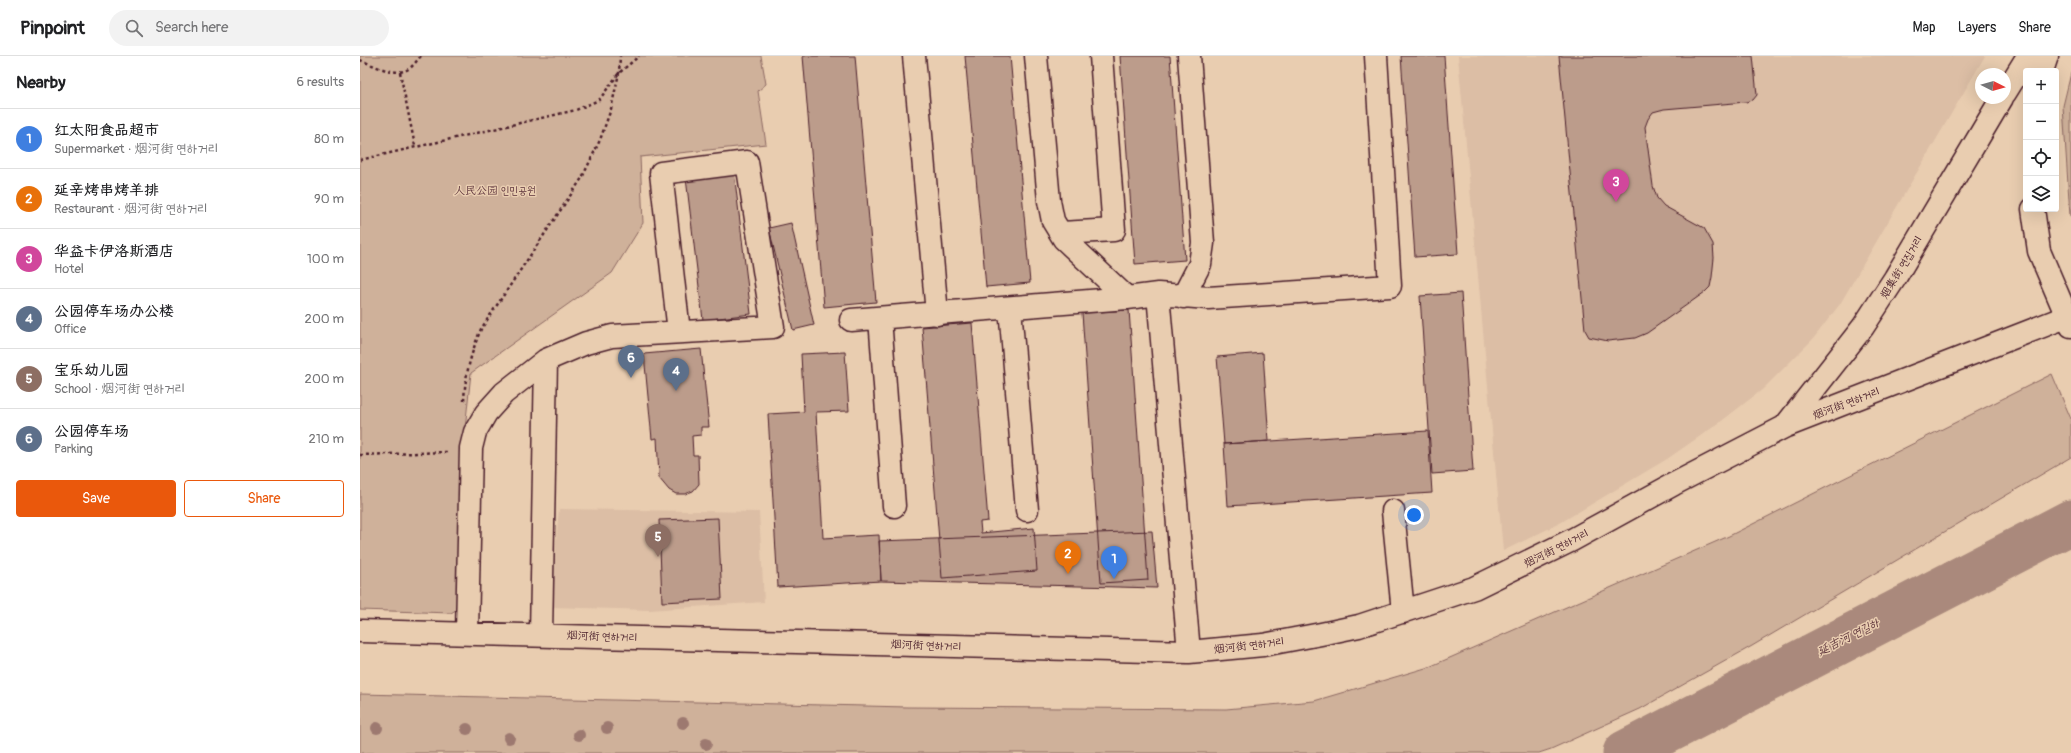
<!DOCTYPE html>
<meta charset="utf-8">
<style>
body{margin:0;font-family:Pangolin,"LXGW WenKai TC","Poor Story",sans-serif;background:#f2f2f2;color:#202124}
.controls{position:absolute;right:12px;top:12px;display:grid;overflow:hidden;border-radius:4px;box-shadow:0 4px 16px #0002}
.controls button{width:36px;height:36px;display:grid;place-items:center;padding:0;border:0;border-bottom:1px solid #e0e0e0;background:#fff;color:#202124;font:20px sans-serif}
.compass{position:absolute;left:1615px;top:12px;width:36px;height:36px;border-radius:50%;background:#fff;box-shadow:0 4px 16px #0002;rotate:96deg}
.you{position:absolute;left:1054px;top:459px;width:14px;height:14px;margin:-10px;border:3px solid #fff;border-radius:50%;background:#1a73e8;box-shadow:0 0 0 6px #1a73e833}
.badge{display:grid;place-items:center;width:26px;height:26px;border-radius:50%;background:#ea580c;color:#fff;font-size:13px;font-weight:700}
.pin{position:absolute;translate:-50% -33px;filter:drop-shadow(0 1px 2px #0008)}
.pin::after{content:'';position:absolute;top:21px;width:14px;height:12px;background:inherit;clip-path:polygon(0 0,100% 0,50% 100%)}
.list{margin:0;padding:0;list-style:none}
h2{display:flex;justify-content:space-between;align-items:center;height:52px;margin:0;padding:0 16px;font-size:17px}
h2 small{font-size:13px;font-weight:400;color:#757577}
.list li{display:grid;grid-template-columns:26px 1fr auto;gap:12px;align-items:center;box-sizing:border-box;height:60px;padding:0 16px;border-top:1px solid #e0e0e0}
.list b{display:block;font-size:15px;white-space:nowrap}
.list p{margin:0;font-size:13px;white-space:nowrap;color:#757577}
.list em{font-size:13px;font-style:normal;color:#757577}
.actions{display:flex;gap:8px;padding:12px 16px}
.actions a{flex:1;padding:9px 0;border:1px solid #ea580c;border-radius:4px;text-align:center;font-size:14px;color:#ea580c}
.actions .main{background:#ea580c;color:#fff}
.icon{flex:none;width:22px;height:22px;fill:none;stroke:currentColor;stroke-width:2;stroke-linecap:round;stroke-linejoin:round}
.map{position:relative;flex:none;width:1711px;height:697px;overflow:hidden}
header{display:flex;align-items:center;gap:24px;box-sizing:border-box;height:56px;padding:0 20px;background:#fff;border-bottom:1px solid #e0e0e0}
header strong{font-size:19px}
nav{display:flex;gap:22px;margin-inline-start:auto;font-size:14px}
.search{width:280px;height:36px;background:#f2f2f2;display:flex;align-items:center;gap:10px;box-sizing:border-box;padding:0 14px;border-radius:22px;color:#757577;font-size:15px}
main{display:flex}
aside{flex:1;background:#fff}
.map>svg:first-child{display:block}
.built{fill:#dcbea5}
.green{fill:#cfb19a;stroke:#8c6862}
.lines{fill:none;stroke-linecap:round;stroke-linejoin:round}
.river{stroke:#aa897b;stroke-width:45}
.building{fill:#bc9c8b;stroke:#4a1f2b}
.minor-casing{stroke:#4a1f2b;stroke-width:25}
.major-casing{stroke:#4a1f2b;stroke-width:25}
.path{stroke:#4a1f2b;stroke-width:2.5;stroke-dasharray:3 3;stroke-linecap:butt}
.minor{stroke:#e9cdb0;stroke-width:22}
.major{stroke:#e9cdb0;stroke-width:22}
.tree{fill:#9d7970}
.labels{text-anchor:middle;stroke-width:3;stroke-linejoin:round;paint-order:stroke}
.park-label{font-size:11px;fill:#5e353c;stroke:#e9cdb0}
.street-label{font-size:11px;fill:#4a1f2b;stroke:#e9cdb0}
.water-label{font-size:12px;font-style:italic;fill:#5d343b;stroke:#e9cdb0}
</style>
<header>
<strong>Pinpoint</strong>
<div class="search"><svg class="icon" aria-label="search" viewBox="0 0 24 24"><circle cx="10" cy="10" r="6"/><path d="M15 15l6 6"/></svg>Search here</div>
<nav><a>Map</a><a>Layers</a><a>Share</a></nav>
</header>
<main>
<aside>
<h2>Nearby<small>6 results</small></h2>
<ul class="list">
<li><span class="badge" style="background:#3f7fe0">1</span><div><b>红太阳食品超市</b><p>Supermarket · 烟河街 연하거리</p></div><em>80 m</em></li>
<li><span class="badge" style="background:#e8710a">2</span><div><b>延辛烤串烤羊排</b><p>Restaurant · 烟河街 연하거리</p></div><em>90 m</em></li>
<li><span class="badge" style="background:#d1479c">3</span><div><b>华益卡伊洛斯酒店</b><p>Hotel</p></div><em>100 m</em></li>
<li><span class="badge" style="background:#5c6f8a">4</span><div><b>公园停车场办公楼</b><p>Office</p></div><em>200 m</em></li>
<li><span class="badge" style="background:#8d6e63">5</span><div><b>宝乐幼儿园</b><p>School · 烟河街 연하거리</p></div><em>200 m</em></li>
<li><span class="badge" style="background:#5c6f8a">6</span><div><b>公园停车场</b><p>Parking</p></div><em>210 m</em></li>
</ul>
<div class="actions"><a class="main">Save</a><a>Share</a></div>
</aside>
<div class="map">
<svg width="1711" height="697" viewBox="0 0 1711 697">
<rect width="100%" height="100%" fill="#e9cdb0"/>
<filter id="ink" filterUnits="userSpaceOnUse"><feTurbulence type="fractalNoise" baseFrequency=".025" numOctaves="2"/><feDisplacementMap in="SourceGraphic" scale="8" xChannelSelector="R" yChannelSelector="G"/><feConvolveMatrix kernelMatrix="1 2 1 2 8 2 1 2 1" color-interpolation-filters="sRGB"/></filter>
<g filter="url(#ink)">
<path class="built" d="M1098 0H1625L1480 248 1453 283 1403 333 1359 367 1307 403 1200 467 1143 495Z
M199 453 399 456 404 546 290 554 190 551Z"/>
<path class="green" d="M0 0H401L406 28 398 35 406 88 280 101 283 167 252 217 111 317 105 373 102 550 91 557 0 554Z
M1711 17V160H1710L1703 50Z
M1692 318 1711 363V401L1392 590 1280 653 1191 693 1179 697H0V638L547 651 866 653 954 645 1069 611 1369 480Z"/>
<g class="lines">
<path class="river" d="M1265 697 1711 466"/>
</g>
<path class="building" d="M443 0H495L516 246 464 251Z
M605 0H650L670 227 626 231Z
M760 0H810L825 204 775 208Z
M1041 0H1084L1098 198 1055 201Z
M1199 0H1393L1397 39 1393 44 1386 46 1304 53 1293 56 1288 63 1285 71 1293 130 1297 142 1304 150 1344 172 1353 188 1354 202 1352 221 1350 231 1345 236 1287 277 1275 282 1248 285 1229 281 1225 274Z
M374 116 391 258 343 264 326 122Z
M431 167 454 269 433 274 409 172Z
M1101 237 1113 415 1072 418 1060 240Z
M769 254 788 524 741 527 722 257Z
M612 267 628 465 620 466 621 477 674 472 677 515 582 522 562 271Z
M341 293 349 371H341V379L332 380 333 399H338L339 428 333 435 325 438H316L309 434 299 422 297 382 292 383 284 298Z
M485 296 489 355 456 356 463 482 519 479 521 525 418 531 408 358 444 356 441 298Z
M903 297 909 385 864 388 857 301Z
M1068 375 1072 437 868 450 864 388Z
M358 462 362 543 302 546 299 464Z
M792 475 797 532 521 525 519 485Z"/>
<g class="lines">
<g class="minor-casing">
<path id="minor" d="M554 0 577 258
M676 0 689 145 693 165 704 183 767 242
M1645 37 1668 0
M701 177 754 174 741 0
M798 238 829 596
M823 241 840 208 843 187 829 0
M650 252 667 454
M520 262 534 450
M491 264 767 242 798 238 848 242 1030 230 1016 0
M1426 369 1503 271 1535 222 1642 42
M1033 455 1043 556
M0 575 829 596 903 589 961 578 999 570 1114 532 1212 484 1314 428 1426 370 1711 259
M107 577 111 392 115 376 126 357 144 337 186 304 226 287 252 280 413 271 387 106 301 117 319 276
M181 579 186 304"/>
</g>
<g class="major-casing">
<path id="major" d="M1682 15 1687 0
M1673 153 1679 195 1711 270"/>
</g>
<path class="path" d="M0 4C13 9 37 22 50 12 54 9 57 4 61 0
M40 16 55 90
M0 104 216 54 239 44 259 17 279 0
M104 345C105 319 111 297 121 273L222 122 240 84 251 53 259 17 260 0
M0 399 87 396"/>
<use href="#minor" class="minor"/>
<use href="#major" class="major"/>
</g>
<g class="tree">
<circle cx="323" cy="667" r="6"/>
<circle cx="17" cy="672" r="6"/>
<circle cx="247" cy="672" r="6"/>
<circle cx="107" cy="673" r="6"/>
<circle cx="219" cy="679" r="6"/>
<circle cx="149" cy="682" r="6"/>
<circle cx="346" cy="688" r="6"/>
</g>
</g>
<g class="labels">
<g class="park-label">
<text x="135" y="138">人民公园 인민공원</text>
</g>
<g class="street-label">
<text transform="translate(1541 211) rotate(-59)" y="4">烟集街 연집거리</text>
<text transform="translate(1486 347) rotate(-21)" y="4">烟河街 연하거리</text>
<text transform="translate(1196 492) rotate(-27)" y="4">烟河街 연하거리</text>
<text transform="translate(242 580) rotate(2)" y="4">烟河街 연하거리</text>
<text transform="translate(566 589) rotate(2)" y="4">烟河街 연하거리</text>
<text transform="translate(889 589) rotate(-7)" y="4">烟河街 연하거리</text>
</g>
<g class="water-label">
<text transform="translate(1488 581) rotate(-27)" y="4">延吉河 연길하</text>
</g>
</g>
</svg>
<div class="controls">
<button>+</button>
<button>−</button>
<button><svg class="icon" aria-label="locate" viewBox="0 0 24 24"><circle cx="12" cy="12" r="6"/><path d="M12 2v4M12 18v4M2 12h4M18 12h4"/></svg></button>
<button><svg class="icon" aria-label="layers" viewBox="0 0 24 24"><path d="M12 4l9 5-9 5-9-5zM3 14l9 5 9-5"/></svg></button>
</div>
<svg class="compass" viewBox="-18 -18 36 36"><path d="M0-13l5 13h-10z" fill="#e53935"/><path d="M0 13l5-13h-10z" fill="#757577"/></svg>
<div class="you"></div>
<div class="pin badge" style="left:754px;top:523px;background:#3f7fe0">1</div>
<div class="pin badge" style="left:708px;top:518px;background:#e8710a">2</div>
<div class="pin badge" style="left:1256px;top:146px;background:#d1479c">3</div>
<div class="pin badge" style="left:316px;top:335px;background:#5c6f8a">4</div>
<div class="pin badge" style="left:298px;top:501px;background:#8d6e63">5</div>
<div class="pin badge" style="left:271px;top:322px;background:#5c6f8a">6</div>
</div>
</main>
